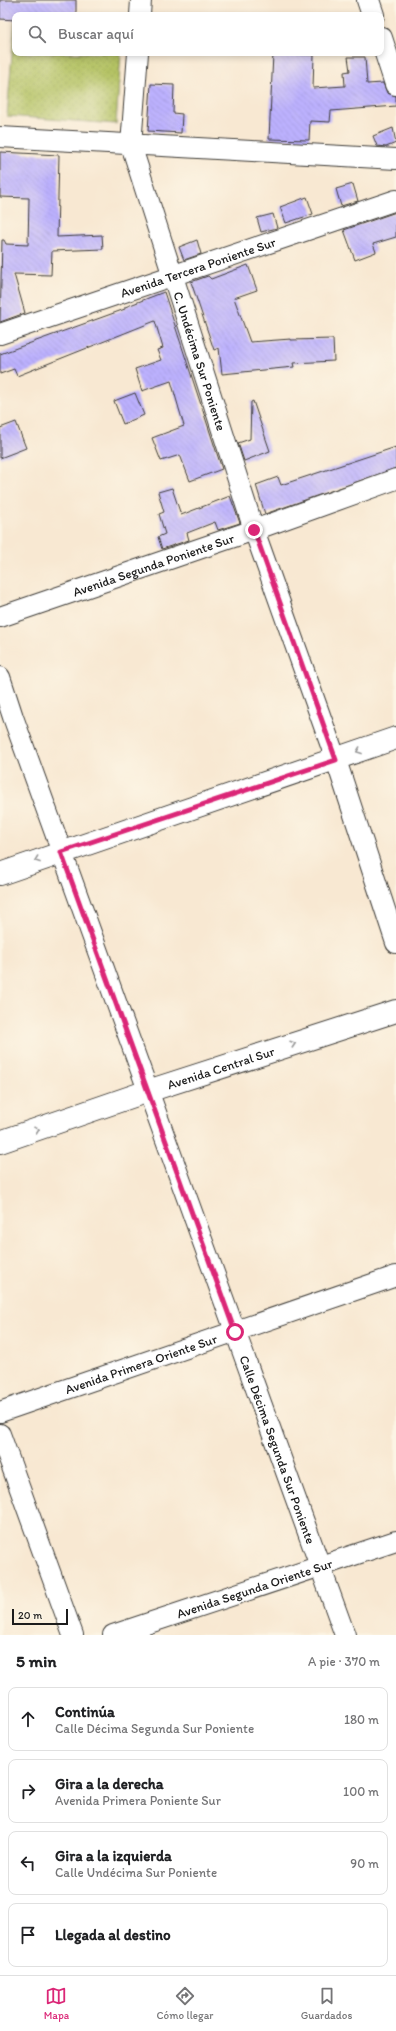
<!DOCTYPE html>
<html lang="es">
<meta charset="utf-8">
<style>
body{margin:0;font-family:Itim,sans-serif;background:#f2f2f2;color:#202124}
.scale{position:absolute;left:12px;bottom:10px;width:56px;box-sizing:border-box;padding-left:4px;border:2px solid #1c1c1c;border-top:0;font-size:11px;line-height:14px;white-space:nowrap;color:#1c1c1c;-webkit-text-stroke:3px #fcf5e5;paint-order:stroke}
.stop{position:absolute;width:12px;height:12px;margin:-9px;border:3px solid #db2777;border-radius:50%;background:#fff}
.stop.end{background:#db2777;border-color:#fff;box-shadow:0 1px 4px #0008}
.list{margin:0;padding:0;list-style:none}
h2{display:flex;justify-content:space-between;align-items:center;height:52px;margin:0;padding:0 16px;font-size:17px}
h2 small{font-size:13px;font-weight:400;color:#757577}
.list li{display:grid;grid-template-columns:26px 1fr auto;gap:12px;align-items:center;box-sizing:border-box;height:64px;margin:0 8px 8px;padding:0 8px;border:1px solid #e0e0e0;border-radius:8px}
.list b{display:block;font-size:15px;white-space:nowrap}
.list p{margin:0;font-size:13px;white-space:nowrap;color:#757577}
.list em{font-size:13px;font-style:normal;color:#757577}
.icon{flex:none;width:22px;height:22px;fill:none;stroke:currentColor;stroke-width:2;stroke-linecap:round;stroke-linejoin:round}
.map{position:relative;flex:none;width:396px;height:1635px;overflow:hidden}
.search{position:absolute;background:#fff;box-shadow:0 2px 6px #0003;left:12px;right:12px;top:12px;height:44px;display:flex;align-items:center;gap:10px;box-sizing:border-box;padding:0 14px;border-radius:8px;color:#757577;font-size:15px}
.sheet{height:340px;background:#fff}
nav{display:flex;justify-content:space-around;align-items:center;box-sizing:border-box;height:56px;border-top:1px solid #e0e0e0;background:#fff;font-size:11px;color:#757577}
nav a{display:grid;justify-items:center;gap:2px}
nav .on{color:#db2777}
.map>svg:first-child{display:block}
.park{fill:url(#park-dots);stroke:#686f40}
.building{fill:url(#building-back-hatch)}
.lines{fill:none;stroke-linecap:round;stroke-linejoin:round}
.minor-casing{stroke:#3d3b37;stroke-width:22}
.tertiary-casing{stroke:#3d3b37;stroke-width:24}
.minor{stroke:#fff;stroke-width:20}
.tertiary{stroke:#fff;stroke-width:22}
.oneway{stroke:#999}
.route{stroke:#db2777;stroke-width:5}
.labels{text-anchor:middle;stroke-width:4;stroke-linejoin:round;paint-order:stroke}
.street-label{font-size:13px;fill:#1c1c1c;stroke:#fcf5e5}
</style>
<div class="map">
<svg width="396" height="1635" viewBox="0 0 396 1635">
<defs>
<pattern id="park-dots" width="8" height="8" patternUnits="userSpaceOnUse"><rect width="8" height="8" fill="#b4c264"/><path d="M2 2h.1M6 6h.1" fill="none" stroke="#9aa656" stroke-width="1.8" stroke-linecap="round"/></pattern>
<pattern id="building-back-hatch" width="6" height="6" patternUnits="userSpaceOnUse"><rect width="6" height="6" fill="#bcb1fe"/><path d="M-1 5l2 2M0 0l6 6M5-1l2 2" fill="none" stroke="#a198d9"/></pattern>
</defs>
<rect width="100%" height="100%" fill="#fcf5e5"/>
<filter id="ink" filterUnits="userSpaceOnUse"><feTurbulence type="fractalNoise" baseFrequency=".025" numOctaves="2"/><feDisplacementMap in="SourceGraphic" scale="8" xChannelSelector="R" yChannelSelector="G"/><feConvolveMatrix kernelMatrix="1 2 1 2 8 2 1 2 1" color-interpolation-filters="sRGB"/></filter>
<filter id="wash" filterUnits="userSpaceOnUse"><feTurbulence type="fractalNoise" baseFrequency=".012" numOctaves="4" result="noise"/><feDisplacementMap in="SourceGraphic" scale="16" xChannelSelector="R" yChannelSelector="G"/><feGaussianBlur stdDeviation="0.9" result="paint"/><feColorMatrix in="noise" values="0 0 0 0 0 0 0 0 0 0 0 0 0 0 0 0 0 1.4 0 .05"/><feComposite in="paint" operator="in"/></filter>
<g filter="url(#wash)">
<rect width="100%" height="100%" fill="#f8e8d2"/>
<path class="park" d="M15 17V53H121L116 124 7 116Z"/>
<g id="blocks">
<path class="building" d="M0 0H76V15H15V20L0 19Z
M273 54 314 55 313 88 345 86 344 72 350 71 348 57H365L367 84 383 83 387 93 396 96V106L331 111 330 122 310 121 309 140 269 139Z
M151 84 174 85 173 113 182 114 181 133 148 131Z
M393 128 396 143 386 147 377 146 373 136Z
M0 152 59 155 57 237 102 235 103 249 52 251 51 275 14 274 25 313 0 322 2 240H4L6 244 28 245 29 198 0 197Z
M353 184 358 201 341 206 336 189Z
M307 197 313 214 286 223 280 207Z
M396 212V237L373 244 376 252 355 260 344 230Z
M273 214 277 228 261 232 257 218Z
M197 240 201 254 184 260 179 247Z
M248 265 257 290 234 298 250 342 291 339V340L333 339 334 361 293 363 294 367 222 374 219 348 214 350 191 282 208 276 211 279Z
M164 292 222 469 190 481 180 455 161 461 152 438 184 426 171 381 142 391 135 369 161 360 157 350 163 348 155 321 17 376 14 369 0 374V354L125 309V307Z
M135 393 144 415 123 424 114 401Z
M253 401 270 451 244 461 238 443 250 439 251 402Z
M16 422 26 448 0 458V428Z
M396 447V468L265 514 256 485 278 477 281 485Z
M172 488 181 515 230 496 240 523 218 530 215 522 187 533 189 540 162 549 158 537 165 534 159 514 164 512 158 492Z"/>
</g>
</g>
<g filter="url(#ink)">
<use href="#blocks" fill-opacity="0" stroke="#3d3b37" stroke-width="1"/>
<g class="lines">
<g class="minor-casing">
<g id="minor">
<path d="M140 15 141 0"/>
<path id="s1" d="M138 53 131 145 254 530 336 760 396 943"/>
<path d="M0 137 396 159"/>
<path id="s2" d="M0 334 396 200"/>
<path id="s3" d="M0 617 254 530 396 479"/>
<path id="s4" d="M0 677 13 717 345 1635"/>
<path id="s5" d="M0 1412 396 1276"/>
<path d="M0 1434 73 1635"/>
<path id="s6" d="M113 1635 396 1541"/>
</g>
</g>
<g class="tertiary-casing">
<g id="tertiary">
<path d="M368 0 373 15"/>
<path d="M381 38 396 84"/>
<path d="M0 874 396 738"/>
<path id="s7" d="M0 1142 148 1091 396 1011"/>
</g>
</g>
<use href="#minor" class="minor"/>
<use href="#tertiary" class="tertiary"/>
</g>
<defs><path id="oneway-chevron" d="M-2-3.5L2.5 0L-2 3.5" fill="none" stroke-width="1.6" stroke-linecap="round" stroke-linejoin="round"/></defs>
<g class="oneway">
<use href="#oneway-chevron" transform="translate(359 751) rotate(160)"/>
<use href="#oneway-chevron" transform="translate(37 860) rotate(160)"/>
<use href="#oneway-chevron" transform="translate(293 1044) rotate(-18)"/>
<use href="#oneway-chevron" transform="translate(37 1130) rotate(-19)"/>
</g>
</g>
<g class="lines" filter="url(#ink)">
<path class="route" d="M235 1332 61 852 336 760 254 530"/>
</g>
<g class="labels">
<g class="street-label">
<text dy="5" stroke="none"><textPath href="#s2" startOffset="209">Avenida Tercera Poniente Sur</textPath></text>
<text dy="5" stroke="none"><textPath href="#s1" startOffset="319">C. Undécima Sur Poniente</textPath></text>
<text dy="5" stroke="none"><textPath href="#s3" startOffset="162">Avenida Segunda Poniente Sur</textPath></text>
<text dy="5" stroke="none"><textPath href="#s7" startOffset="233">Avenida Central Sur</textPath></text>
<text dy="5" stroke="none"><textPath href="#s5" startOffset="149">Avenida Primera Oriente Sur</textPath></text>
<text dy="5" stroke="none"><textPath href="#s4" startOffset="821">Calle Décima Segunda Sur Poniente</textPath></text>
<text dy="5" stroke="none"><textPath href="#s6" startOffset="149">Avenida Segunda Oriente Sur</textPath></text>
</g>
</g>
</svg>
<div class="scale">20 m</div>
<div class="stop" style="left:235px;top:1332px"></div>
<div class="stop end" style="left:254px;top:530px"></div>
<div class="search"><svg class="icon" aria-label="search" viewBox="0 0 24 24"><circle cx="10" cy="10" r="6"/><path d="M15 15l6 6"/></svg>Buscar aquí</div>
</div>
<section class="sheet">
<h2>5 min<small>A pie · 370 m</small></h2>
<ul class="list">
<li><svg class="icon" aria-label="ahead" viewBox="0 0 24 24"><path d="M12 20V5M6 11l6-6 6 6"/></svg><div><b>Continúa</b><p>Calle Décima Segunda Sur Poniente</p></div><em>180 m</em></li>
<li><svg class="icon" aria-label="right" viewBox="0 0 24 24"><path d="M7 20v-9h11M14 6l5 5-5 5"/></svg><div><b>Gira a la derecha</b><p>Avenida Primera Poniente Sur</p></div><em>100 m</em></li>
<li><svg class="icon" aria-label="left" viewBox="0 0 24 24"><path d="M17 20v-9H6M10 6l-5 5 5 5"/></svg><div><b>Gira a la izquierda</b><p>Calle Undécima Sur Poniente</p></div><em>90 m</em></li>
<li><svg class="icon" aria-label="arrive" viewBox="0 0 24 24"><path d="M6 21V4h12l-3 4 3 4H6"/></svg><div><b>Llegada al destino</b></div></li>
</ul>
</section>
<nav>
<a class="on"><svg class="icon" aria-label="map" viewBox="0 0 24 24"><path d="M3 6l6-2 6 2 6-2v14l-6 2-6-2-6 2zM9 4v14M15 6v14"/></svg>Mapa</a>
<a><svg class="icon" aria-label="directions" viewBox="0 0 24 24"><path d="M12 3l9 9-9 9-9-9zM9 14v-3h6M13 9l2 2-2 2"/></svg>Cómo llegar</a>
<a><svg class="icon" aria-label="saved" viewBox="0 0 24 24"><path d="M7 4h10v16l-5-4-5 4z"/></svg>Guardados</a>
</nav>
